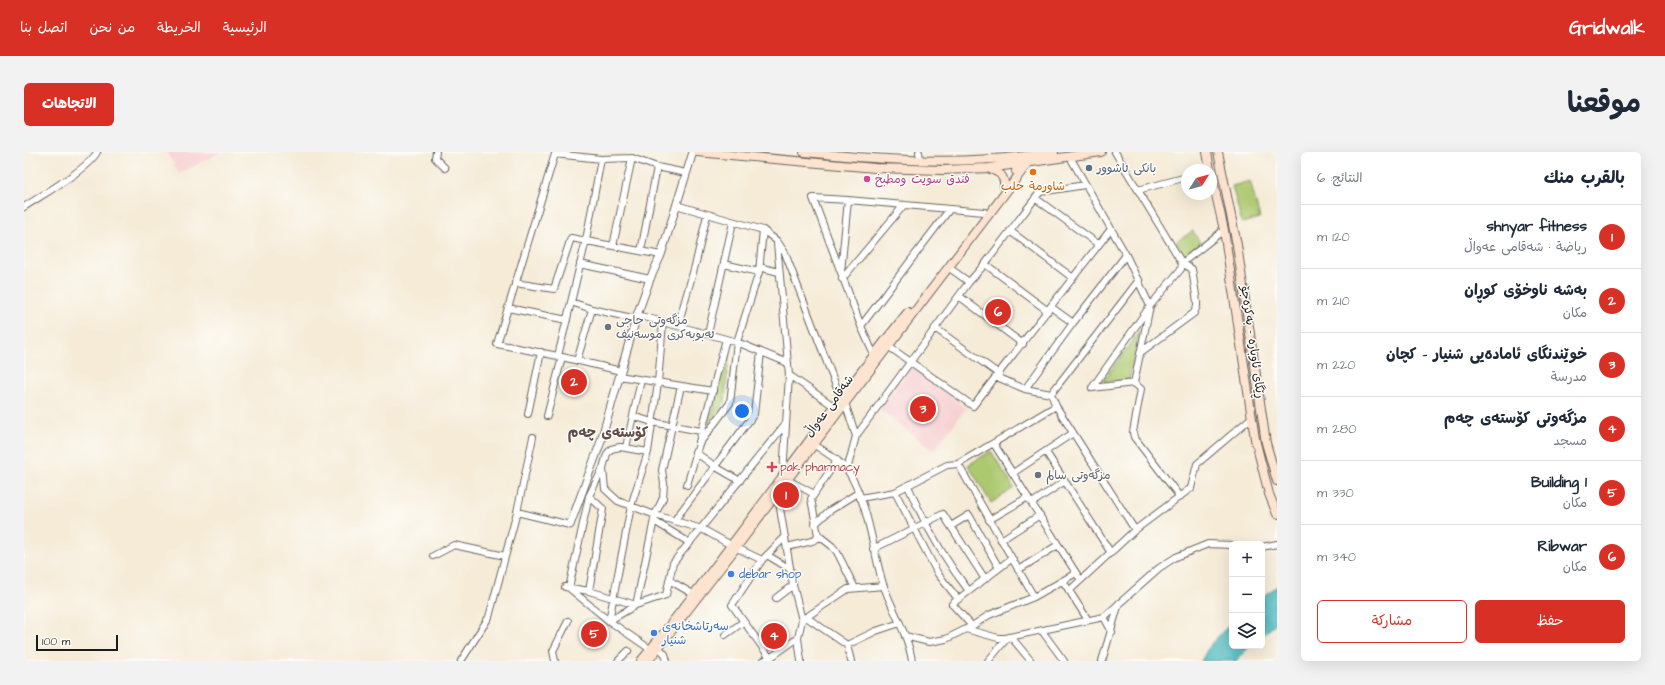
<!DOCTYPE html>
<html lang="ar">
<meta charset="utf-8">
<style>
body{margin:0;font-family:"Architects Daughter","Playpen Sans Arabic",sans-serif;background:#f2f2f3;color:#1f2937;direction:rtl}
.controls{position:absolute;right:12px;bottom:12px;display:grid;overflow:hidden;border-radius:6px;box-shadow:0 4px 16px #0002}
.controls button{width:36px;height:36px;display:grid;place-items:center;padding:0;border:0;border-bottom:1px solid #e0e1e3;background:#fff;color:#1f2937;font:20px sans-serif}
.compass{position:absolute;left:1157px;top:12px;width:36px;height:36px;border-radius:50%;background:#fff;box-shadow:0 4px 16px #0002;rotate:53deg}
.scale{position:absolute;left:12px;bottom:10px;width:82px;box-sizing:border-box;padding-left:4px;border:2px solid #1c1c1c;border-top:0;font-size:11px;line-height:14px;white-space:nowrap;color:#1c1c1c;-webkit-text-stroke:3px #fdfcf7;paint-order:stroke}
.you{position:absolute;left:718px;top:259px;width:14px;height:14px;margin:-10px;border:3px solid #fff;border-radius:50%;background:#1a73e8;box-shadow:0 0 0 6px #1a73e833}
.badge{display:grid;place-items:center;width:26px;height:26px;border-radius:50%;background:#d93025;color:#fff;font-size:13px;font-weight:700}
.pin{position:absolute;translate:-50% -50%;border:2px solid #fff;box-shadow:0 1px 4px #0006}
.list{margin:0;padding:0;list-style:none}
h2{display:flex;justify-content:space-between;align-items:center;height:52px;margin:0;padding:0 16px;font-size:17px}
h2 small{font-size:13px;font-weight:400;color:#747a83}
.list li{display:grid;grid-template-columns:26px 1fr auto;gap:12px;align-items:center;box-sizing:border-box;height:64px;padding:0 16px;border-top:1px solid #e0e1e3}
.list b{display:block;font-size:15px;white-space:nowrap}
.list p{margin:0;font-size:13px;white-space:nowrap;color:#747a83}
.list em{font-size:13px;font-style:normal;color:#747a83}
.actions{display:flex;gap:8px;padding:12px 16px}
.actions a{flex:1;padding:9px 0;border:1px solid #d93025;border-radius:6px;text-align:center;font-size:14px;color:#d93025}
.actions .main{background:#d93025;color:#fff}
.icon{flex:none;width:22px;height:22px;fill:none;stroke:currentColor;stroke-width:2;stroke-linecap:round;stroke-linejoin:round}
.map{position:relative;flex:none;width:1253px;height:509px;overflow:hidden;direction:ltr;border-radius:6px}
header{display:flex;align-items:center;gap:24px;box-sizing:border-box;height:56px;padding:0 20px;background:#d93025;color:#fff}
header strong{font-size:19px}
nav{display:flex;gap:22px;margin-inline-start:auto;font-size:14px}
.intro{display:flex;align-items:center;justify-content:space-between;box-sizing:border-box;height:96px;padding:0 24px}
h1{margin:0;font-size:28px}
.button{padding:10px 18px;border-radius:6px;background:#d93025;color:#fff;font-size:14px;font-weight:700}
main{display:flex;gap:24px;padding:0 24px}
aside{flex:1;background:#fff;border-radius:6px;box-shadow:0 4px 16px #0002}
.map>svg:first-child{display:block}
.built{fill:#f7cfd1}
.green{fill:#acc970;stroke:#647246}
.water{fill:#49b8c0;stroke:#326a6e}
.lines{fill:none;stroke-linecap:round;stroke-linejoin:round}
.minor-casing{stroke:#68645d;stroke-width:8}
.tertiary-casing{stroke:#68645d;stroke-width:9}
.secondary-casing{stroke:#68645d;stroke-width:10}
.minor{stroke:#fff;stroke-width:6}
.tertiary{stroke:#fff;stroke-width:7}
.secondary{stroke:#fde4d1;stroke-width:8}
.service-dot{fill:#5c6f8a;stroke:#fdfcf7;stroke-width:1.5}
.food-dot{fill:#e8710a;stroke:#fdfcf7;stroke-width:1.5}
.hotel-dot{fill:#d1479c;stroke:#fdfcf7;stroke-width:1.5}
.worship-dot{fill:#6b7280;stroke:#fdfcf7;stroke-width:1.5}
.health-dot{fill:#e0444e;stroke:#fdfcf7;stroke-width:1.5}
.shop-dot{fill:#3f7fe0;stroke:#fdfcf7;stroke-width:1.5}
.labels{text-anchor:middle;stroke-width:3;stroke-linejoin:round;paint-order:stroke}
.service-label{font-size:12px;fill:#4e5e75;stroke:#fdfcf7;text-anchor:start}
.hotel-label{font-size:12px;fill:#b23c85;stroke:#fdfcf7;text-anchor:start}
.food-label{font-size:12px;fill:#c56008;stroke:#fdfcf7}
.worship-label{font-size:12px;fill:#5b616d;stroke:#fdfcf7;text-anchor:start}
.street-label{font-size:12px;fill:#1c1c1c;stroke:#fdfcf7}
.health-label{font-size:12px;fill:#be3a42;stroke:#fdfcf7;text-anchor:start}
.shop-label{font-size:12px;fill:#366cbe;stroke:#fdfcf7;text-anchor:start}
.quarter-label{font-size:14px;font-weight:bold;fill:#604c4a;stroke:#fdfcf7}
</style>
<header>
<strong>Gridwalk</strong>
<nav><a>الرئيسية</a><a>الخريطة</a><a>من نحن</a><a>اتصل بنا</a></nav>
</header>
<div class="intro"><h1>موقعنا</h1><a class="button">الاتجاهات</a></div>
<main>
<aside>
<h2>بالقرب منك<small>النتائج: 6</small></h2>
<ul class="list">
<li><span class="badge">1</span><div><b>shnyar fitness</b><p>رياضة · شەقامی عەواڵ</p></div><em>120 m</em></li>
<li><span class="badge">2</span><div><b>بەشە ناوخۆی کوڕان</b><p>مكان</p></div><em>210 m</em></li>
<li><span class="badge">3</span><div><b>خوێندنگای ئامادەیی شنیار - کچان</b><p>مدرسة</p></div><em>220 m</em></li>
<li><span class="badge">4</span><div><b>مزگه‌وتی کۆستەی چەم</b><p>مسجد</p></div><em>280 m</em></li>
<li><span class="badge">5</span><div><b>Building 1</b><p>مكان</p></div><em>330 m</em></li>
<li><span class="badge">6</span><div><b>Ribwar</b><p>مكان</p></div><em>340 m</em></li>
</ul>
<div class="actions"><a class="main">حفظ</a><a>مشاركة</a></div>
</aside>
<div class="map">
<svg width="1253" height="509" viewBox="0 0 1253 509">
<rect width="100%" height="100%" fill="#fdfcf7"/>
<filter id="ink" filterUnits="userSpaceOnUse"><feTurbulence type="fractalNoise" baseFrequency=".025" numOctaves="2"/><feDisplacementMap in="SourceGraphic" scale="8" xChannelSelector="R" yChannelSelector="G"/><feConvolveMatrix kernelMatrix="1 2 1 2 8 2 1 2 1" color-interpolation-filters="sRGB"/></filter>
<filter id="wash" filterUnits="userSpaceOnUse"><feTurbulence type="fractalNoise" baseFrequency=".012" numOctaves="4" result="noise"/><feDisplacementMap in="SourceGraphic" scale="16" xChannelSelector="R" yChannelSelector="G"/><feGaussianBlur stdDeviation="0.9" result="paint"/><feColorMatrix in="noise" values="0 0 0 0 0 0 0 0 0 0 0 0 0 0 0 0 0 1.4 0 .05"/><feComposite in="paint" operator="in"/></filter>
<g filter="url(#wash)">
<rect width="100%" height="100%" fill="#f5ebd7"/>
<path class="built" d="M143 0H197L155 22Z
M888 215 942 256 910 299 855 257Z"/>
<path class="green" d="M1226 29 1236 66 1218 71 1208 34Z
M1169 79 1177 92 1160 103 1152 90Z
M1116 178 1105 228 1078 230Z
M705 199 701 250 683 275Z
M967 299 990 336 967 351 944 313Z"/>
<path class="water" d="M1253 434V471L1238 484V445Z
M1208 470V494H1226L1212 509H1177L1186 493Z"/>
</g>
<g filter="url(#ink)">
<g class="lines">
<g class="minor-casing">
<path id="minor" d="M412 0 411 6 421 16
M895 0 896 8
M1091 0 1158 111 1168 117 1173 150V154L1170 161 1117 200
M1046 5 1102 103 1126 154 1110 231 1068 236
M1114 38 1163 25
M1011 46 1074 92
M652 53 739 78 753 89 761 101 817 247
M0 55C18 43 64 17 73 0
M986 79 1049 126
M753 91 765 223 759 323
M589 94 608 6
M617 99 633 15
M556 112 626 127
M700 112 735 120
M961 112 1024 159
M735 115 755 120
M924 115 945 130
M817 120 824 48
M818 127 880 53
M491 131 530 137 547 86 637 103
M935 144 999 192
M547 150 568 157 612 167
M1027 155 1049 171
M484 156 543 168
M613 163 713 190 764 211
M654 173 672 110 683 63
M837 174 925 58
M911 176 975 222
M684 182 709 70
M864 194 949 254 1087 77
M850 203 837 174 789 46 824 48 960 60
M534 204 562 88 577 7
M553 209 568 157
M597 219 534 204 473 192 531 2 577 7 608 6 633 15 662 21
M765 223 811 255
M595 224 689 239
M973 225 1001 237 1027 242
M1110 231 1117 237 1109 280 1110 285 1156 345
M1068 236 1126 154 1157 117 1158 111 1200 78
M1001 237 1049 171 1102 103
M1027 242 1032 254 1111 378
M1027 242 1115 128
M821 251 832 284
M504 262 517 200
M523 264 538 205
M609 264 628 270 677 279
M675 290 702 187
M970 292 1054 424
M791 293C802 301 816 308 824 319 845 353 848 395 859 432 868 458 884 482 888 509
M602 295 617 228
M624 300 596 295 587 297 583 302 579 316 565 344 545 436 585 469 626 497
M671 300 692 315 716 329
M1022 300 1087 401
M813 308 787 347 794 383 808 394 813 400 831 436
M934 312 1010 445
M579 317 581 337 594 349 631 363 678 377 707 393
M823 318 832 284 945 130 961 112 1016 40 1061 33
M989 321 1049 281
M764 328 790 342
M663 333 675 292 706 251 713 190 735 120 739 78
M884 334C900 371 920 407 945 439
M753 339 769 433 778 468 774 486 777 509
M871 340 914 422 934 447
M565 344 579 357 565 439
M836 346 871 340 923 313 934 312 1032 254
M1008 351 1041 329
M493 360 546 373
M965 368 1004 345
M630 369 666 391
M650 369 730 262 737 200
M791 372 805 359 834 341
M927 374 945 363 975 416
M977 388 1016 363
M763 395 788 389 796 385
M1238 395 1253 392
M713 396 738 408
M849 397 919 362 961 427
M743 403 766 417
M409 404 430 393 481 404
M994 418 1034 393
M645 428 669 442
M1039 429 1064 468
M541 435 565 439 612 453 642 443 649 411 762 271
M1045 439 1111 378 1167 336 1173 312 1227 266
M752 446 769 433
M782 465 823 493 827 509
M1080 465 1088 480
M778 468 824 437 860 434
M585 469 607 354 624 300 634 231 639 170
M585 469 612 453 631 363 639 346 640 332 638 318 657 234
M948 474 928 452 987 407
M942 477 974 486H981L1080 465 1135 416 1152 405 1184 392 1208 393
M1018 479 1040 509
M701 483 719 470
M881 484 905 490 922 487 948 474 965 463 1010 445 1052 421
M987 485 1007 509
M823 493 852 479 876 471
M635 496 641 502 643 509
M746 506 708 453 738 408 761 385
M437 509 465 465 493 360 509 285
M531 509 529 499 544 469
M594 509 604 499
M739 509 746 506 774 486
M964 509 984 485
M1078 509 1095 451"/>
</g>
<g class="tertiary-casing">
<path id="tertiary" d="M546 373 576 292 613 163 626 127 637 103 669 0"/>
</g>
<g class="secondary-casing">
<path id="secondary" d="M673 0 851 16 919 18 965 16 1077 0
M780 0C865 9 945 14 1030 0
M1183 0 1186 18
M1194 0 1213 93 1242 291 1253 329
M966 17C975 20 981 24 980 34
M992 19 997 13 996 5
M1187 21 1200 78 1231 287 1245 342 1253 362
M617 509C710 396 792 274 884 160
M624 509 718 388 821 251 1004 11 1003 4"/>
</g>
<use href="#minor" class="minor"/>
<use href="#tertiary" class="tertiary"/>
<use href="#secondary" class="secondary"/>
</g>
</g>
<circle class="service-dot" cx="1065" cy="16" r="4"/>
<circle class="food-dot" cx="1009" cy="20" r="4"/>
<circle class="hotel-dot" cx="843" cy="27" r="4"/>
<g class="worship-dot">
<circle cx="584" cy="175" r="4"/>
<circle cx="1014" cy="323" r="4"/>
</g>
<path class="health-dot" d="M746 309h4v4h4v4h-4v4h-4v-4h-4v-4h4z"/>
<g class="shop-dot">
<circle cx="707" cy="422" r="4"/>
<circle cx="630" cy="481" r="4"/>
</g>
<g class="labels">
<g class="service-label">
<text x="1073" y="20">بانکی ئاشوور</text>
</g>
<g class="hotel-label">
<text x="851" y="31">فندق سويت ومطبخ</text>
</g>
<g class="food-label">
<text x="1009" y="38">شاورمة حلب</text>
</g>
<g class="worship-label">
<text x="592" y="172">مزگەوتی حاجی<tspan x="592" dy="14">ئەبوبەکری موسەنیف</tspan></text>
<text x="1022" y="327">مزگەوتی سالم</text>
</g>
<g class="street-label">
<text transform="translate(1229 190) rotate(82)" y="4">ڕێگای ئاوبارە - بەکرەجۆ</text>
<text transform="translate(805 254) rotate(-54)" y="4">شەقامی عەواڵ</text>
</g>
<g class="health-label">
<text x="756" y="319">pak pharmacy</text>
</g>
<g class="shop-label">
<text x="715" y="426">debar shop</text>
<text x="638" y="478">سەرتاشخانەی<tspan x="638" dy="14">شنیار</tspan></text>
</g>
<g class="quarter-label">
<text x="584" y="285">کۆستەی چەم</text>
</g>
</g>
</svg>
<div class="controls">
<button>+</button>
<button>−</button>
<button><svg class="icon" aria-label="layers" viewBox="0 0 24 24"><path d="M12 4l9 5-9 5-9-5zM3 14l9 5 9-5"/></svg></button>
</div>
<svg class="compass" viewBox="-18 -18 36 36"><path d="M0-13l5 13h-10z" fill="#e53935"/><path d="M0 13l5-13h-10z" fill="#747a83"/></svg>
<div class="scale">100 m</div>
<div class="you"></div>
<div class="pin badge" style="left:762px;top:343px">1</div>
<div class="pin badge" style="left:550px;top:230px">2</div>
<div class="pin badge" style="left:899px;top:257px">3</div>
<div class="pin badge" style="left:750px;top:484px">4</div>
<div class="pin badge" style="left:570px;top:482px">5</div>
<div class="pin badge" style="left:974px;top:160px">6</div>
</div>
</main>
